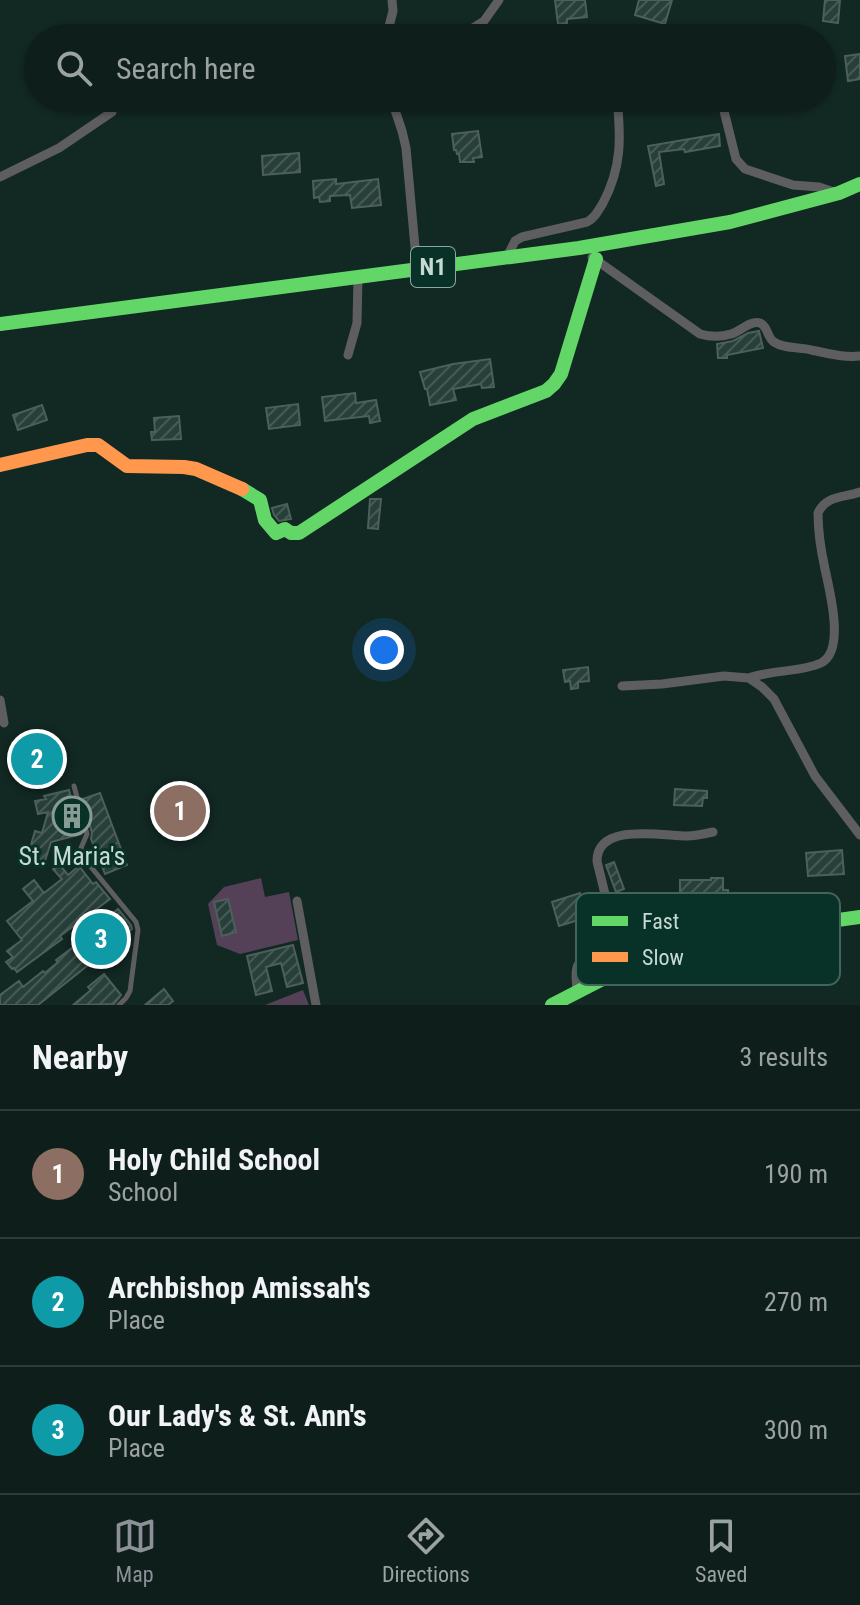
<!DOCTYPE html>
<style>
body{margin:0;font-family:"Roboto Condensed",sans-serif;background:#1c2b27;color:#f1f3f6}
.you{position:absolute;left:384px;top:650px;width:28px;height:28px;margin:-20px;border:6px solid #fff;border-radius:50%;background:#1a73e8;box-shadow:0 0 0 12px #1a73e833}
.badge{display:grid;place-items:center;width:52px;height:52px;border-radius:50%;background:#8c9099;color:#fff;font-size:26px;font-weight:700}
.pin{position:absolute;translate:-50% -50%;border:4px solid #fff;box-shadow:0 2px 8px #0006}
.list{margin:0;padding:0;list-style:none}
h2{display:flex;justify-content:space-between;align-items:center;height:104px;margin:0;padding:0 32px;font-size:34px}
h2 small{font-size:26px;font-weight:400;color:#9ba2a2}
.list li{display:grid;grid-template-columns:52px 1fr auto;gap:24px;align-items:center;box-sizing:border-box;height:128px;padding:0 32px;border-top:2px solid #2e3c39}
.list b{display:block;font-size:30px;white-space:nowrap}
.list p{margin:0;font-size:26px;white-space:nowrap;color:#9ba2a2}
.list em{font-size:26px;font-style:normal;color:#9ba2a2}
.icon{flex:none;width:44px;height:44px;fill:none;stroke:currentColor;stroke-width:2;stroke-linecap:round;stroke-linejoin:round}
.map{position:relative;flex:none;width:860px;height:1005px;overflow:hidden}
.search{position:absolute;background:#0e1e1a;box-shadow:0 2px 6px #0004;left:24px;right:24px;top:24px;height:88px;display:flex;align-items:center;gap:20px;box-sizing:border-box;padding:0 28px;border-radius:44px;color:#9ba2a2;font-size:30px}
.sheet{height:488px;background:#0e1e1a}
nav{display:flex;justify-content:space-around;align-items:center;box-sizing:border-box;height:112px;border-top:2px solid #2e3c39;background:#0e1e1a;font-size:22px;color:#9ba2a2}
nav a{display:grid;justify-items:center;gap:4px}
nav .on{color:#8c9099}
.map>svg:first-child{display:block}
.pitch{fill:#554157}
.building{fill:url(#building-hatch);stroke:#4d5f5a;stroke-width:2}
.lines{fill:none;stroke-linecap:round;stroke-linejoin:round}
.lane{stroke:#5e5e60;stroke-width:5}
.street{stroke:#5e5e60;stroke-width:9}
.fast{stroke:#63d668;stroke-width:14}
.slow{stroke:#ff974d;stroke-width:14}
.labels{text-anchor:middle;stroke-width:6;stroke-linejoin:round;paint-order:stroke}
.shield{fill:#083228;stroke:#8da8a0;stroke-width:2}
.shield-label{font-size:24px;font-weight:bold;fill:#c6dad3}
.poi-label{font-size:26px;fill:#c6dad3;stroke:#083228}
.key{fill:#083228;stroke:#41645b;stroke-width:2}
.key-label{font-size:22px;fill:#c6dad3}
</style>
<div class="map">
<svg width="860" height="1005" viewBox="0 0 860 1005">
<defs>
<pattern id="building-hatch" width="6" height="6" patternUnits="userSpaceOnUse" patternTransform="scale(2)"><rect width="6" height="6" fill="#283f39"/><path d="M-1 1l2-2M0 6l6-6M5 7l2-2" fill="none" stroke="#465a55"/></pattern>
</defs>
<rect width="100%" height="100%" fill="#122823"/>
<path class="pitch" d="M261 878 265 897 289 892 298 940 240 954 217 945 208 904 224 887Z
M303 990 309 1005H265Z"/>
<path class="building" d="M555 0H585L587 17 567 19V23L558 24Z
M639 0H672L665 24 635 15Z
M825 0H840L838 23 823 21Z
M860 54V79L848 81 845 56Z
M478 131 482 157 473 158 474 162H460L459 154H457L456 150H454L452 134Z
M719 134 720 146 685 152 684 149 659 152 664 184 656 186 648 146Z
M299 153 300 172 263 175 262 156Z
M336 179V184L378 179 381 205 352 208 350 195 330 196V201L320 202 319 197 314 198 313 181Z
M759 331 763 348 727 355V358H718L717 344 733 341 748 333Z
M490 359 494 387 482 388 481 384 453 389 456 400 430 405 427 389H425L420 372 453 364Z
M355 393 356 403 376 400 380 421 370 423 369 416 325 421 322 397Z
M298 404 300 425 269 429 266 408Z
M42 405 47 420 18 430 13 415Z
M179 416 181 439 152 440 151 432H155L154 418Z
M370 499H381L378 529 368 528Z
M287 504 291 519 279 521 274 515 272 508Z
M588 667 589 681 578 682V688L571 689 570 681 565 682 563 670Z
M34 730 62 775 39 788 12 743Z
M675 789 707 791V798H703L702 806 674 805Z
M69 790 81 834 51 842 43 867 26 862 35 831 42 833 48 812 38 814 35 801 46 799 44 796Z
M100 793 127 865 105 874 91 839 92 833 83 799Z
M842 850 844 874 808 876 806 853Z
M614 862 624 889 616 892 606 865Z
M59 864 68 875 79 866 93 884 96 882 110 899 60 936 62 939 17 972 14 968 12 969 6 962 13 957 7 951 22 940 7 921 33 901 23 889 34 880 44 893 62 879 53 869Z
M711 878H723V890H728L730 911 715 912 714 901H680V880H711Z
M580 893 588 917 559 926 552 902Z
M228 899 236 932 222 936 214 902Z
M118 909 131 925 132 929 92 962 38 1005H0V995L19 981 23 987 43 971 45 973 58 962 56 960 91 933 93 935 107 923 105 920Z
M293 945 303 983 287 987 281 963 266 967 272 991 256 995 247 956Z
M104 974 121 995 114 1004 73 1005 91 990 88 987Z
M164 989 173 1001 168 1005H145Z"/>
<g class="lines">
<path class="lane" d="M74 786 87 834 81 848 82 856 136 922 138 930 130 991 126 998 119 1005"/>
<path class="street" d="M386 38 393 11 392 0
M457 38 484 21 499 0
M391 98 402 131 406 148 417 269
M721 99 736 159 745 169 793 185 819 187 831 191
M0 177 59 148 112 112
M507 257 515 241 522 237 587 222C595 218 598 211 603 203 622 167 621 138 617 98
M592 257 700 334C710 337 721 337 731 334 740 332 750 320 760 323 768 326 767 338 774 342 784 349 800 347 811 350 828 353 842 358 860 356
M348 355 357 323 358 277
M749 678C771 670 801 672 821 663 846 651 829 589 825 569 821 551 818 531 818 513 826 495 844 498 860 492
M622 686 662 684 724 676 749 678 762 687 774 699 815 776 860 835
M0 700 4 723
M297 901 316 1005
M577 991C577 983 574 972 578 965 586 951 607 941 609 925 611 911 600 876 597 861 597 822 663 836 687 836 695 836 704 834 713 832"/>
<path class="fast" d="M0 324 579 248 730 222 839 193 860 184
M242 489 260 500 265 520 276 533 285 529 291 533H299L473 419 546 391 554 384 561 374 596 259
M552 1005 659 950 693 940 860 917"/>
<path class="slow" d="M0 465 87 445H98L127 466 184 467 196 469 242 489"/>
</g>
<defs>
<g id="building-ring" transform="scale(2)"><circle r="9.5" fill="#083228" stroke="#879c95" stroke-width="1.5"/><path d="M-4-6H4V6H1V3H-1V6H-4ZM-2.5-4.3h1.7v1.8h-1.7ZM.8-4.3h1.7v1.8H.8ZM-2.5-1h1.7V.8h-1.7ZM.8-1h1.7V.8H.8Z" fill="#879c95"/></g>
</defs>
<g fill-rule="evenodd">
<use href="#building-ring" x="72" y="816"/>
</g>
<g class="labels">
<rect class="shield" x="411" y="247" width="44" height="40" rx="6"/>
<g class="shield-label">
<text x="433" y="275">N1</text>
</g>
<g class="poi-label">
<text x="72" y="865">St. Maria's</text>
</g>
</g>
<rect x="576" y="893" width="264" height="92" rx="12" class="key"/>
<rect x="592" y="916" width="36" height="10" fill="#63d668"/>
<rect x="592" y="952" width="36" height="10" fill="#ff974d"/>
<g class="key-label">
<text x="642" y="929">Fast</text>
<text x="642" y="965">Slow</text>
</g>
</svg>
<div class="you"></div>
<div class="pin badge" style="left:180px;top:811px;background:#8d6e63">1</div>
<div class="pin badge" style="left:37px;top:759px;background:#0f9aa8">2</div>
<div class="pin badge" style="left:101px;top:939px;background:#0f9aa8">3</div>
<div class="search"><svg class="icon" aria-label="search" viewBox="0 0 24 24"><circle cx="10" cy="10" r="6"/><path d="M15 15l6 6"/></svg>Search here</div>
</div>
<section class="sheet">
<h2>Nearby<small>3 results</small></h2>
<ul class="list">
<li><span class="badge" style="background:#8d6e63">1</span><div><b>Holy Child School</b><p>School</p></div><em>190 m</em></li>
<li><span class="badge" style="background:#0f9aa8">2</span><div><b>Archbishop Amissah's</b><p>Place</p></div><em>270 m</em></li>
<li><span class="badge" style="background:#0f9aa8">3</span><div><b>Our Lady's &amp; St. Ann's</b><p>Place</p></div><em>300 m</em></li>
</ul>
</section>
<nav>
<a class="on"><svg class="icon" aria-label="map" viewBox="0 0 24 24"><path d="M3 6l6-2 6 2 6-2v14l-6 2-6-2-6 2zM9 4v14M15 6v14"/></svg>Map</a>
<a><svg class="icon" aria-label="directions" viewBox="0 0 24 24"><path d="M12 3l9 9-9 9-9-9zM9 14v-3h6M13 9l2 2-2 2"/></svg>Directions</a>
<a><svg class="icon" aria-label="saved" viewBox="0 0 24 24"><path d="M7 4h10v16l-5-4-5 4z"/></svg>Saved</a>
</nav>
